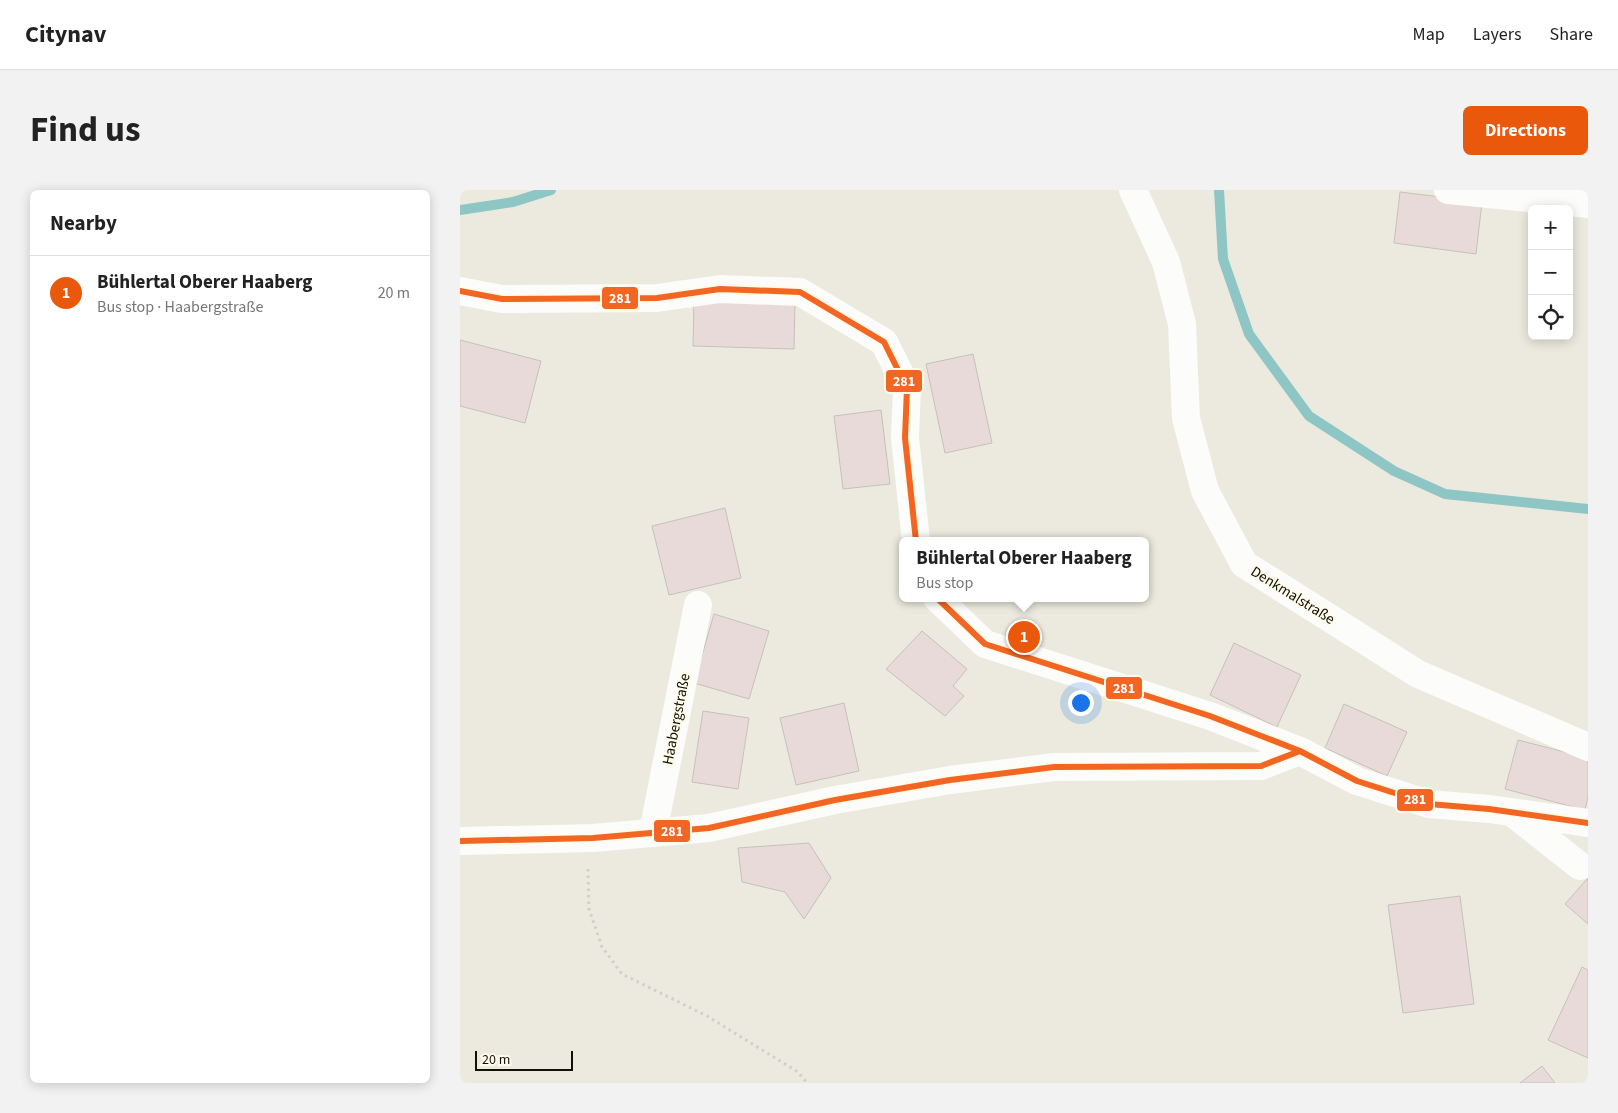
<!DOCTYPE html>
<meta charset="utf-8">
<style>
body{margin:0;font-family:"Source Sans 3",sans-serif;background:#f2f2f2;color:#222}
.controls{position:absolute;right:15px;top:15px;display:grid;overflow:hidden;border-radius:8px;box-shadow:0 2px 12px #0003}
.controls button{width:45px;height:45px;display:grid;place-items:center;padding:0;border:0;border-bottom:1px solid #e0e0e0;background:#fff;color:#222;font:25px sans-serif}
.scale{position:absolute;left:15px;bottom:12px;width:98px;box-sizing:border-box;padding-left:5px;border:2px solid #121109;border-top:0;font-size:14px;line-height:18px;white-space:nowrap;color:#121109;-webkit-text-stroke:4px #fffbea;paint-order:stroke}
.you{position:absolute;left:620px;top:512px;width:18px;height:18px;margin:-12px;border:4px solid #fff;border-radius:50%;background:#1a73e8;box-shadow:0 0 0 8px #1a73e833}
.badge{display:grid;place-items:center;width:32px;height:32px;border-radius:50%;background:#ea580c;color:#fff;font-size:16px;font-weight:700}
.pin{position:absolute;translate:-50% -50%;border:2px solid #fff;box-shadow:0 1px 5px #0006}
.popup{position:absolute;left:439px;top:347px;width:250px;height:65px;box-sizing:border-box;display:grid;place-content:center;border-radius:8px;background:#fff;filter:drop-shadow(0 1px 4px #0005);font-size:16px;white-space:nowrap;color:#767676}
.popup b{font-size:19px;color:#222}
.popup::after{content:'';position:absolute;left:50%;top:100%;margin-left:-10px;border:10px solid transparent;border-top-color:#fff}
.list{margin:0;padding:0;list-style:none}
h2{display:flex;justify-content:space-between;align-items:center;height:65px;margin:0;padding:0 20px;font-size:21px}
h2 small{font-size:16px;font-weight:400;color:#767676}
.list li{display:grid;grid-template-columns:32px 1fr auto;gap:15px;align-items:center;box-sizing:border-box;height:75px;padding:0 20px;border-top:1px solid #e0e0e0}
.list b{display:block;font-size:19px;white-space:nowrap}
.list p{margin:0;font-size:16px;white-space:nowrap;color:#767676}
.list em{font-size:16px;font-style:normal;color:#767676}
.icon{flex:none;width:28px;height:28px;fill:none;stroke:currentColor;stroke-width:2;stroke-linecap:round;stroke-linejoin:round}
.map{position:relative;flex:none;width:1128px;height:893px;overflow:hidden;border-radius:8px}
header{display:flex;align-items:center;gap:30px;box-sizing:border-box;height:70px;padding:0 25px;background:#fff;border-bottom:1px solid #e0e0e0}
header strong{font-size:24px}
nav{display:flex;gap:28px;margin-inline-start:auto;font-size:18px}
.intro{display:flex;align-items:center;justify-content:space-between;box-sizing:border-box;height:120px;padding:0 30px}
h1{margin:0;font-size:35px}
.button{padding:12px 22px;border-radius:8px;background:#ea580c;color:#fff;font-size:18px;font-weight:700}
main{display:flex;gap:30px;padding:0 30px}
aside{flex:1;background:#fff;border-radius:8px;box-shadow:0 2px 12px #0003}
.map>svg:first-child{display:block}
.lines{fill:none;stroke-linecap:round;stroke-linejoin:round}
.stream{stroke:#8dc6c5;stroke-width:10}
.building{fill:#e8dad8;stroke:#c6c0bc}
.path{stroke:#d0cfcb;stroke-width:3;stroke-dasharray:2.5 4;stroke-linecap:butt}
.minor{stroke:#fcfcfa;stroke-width:28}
.bus-1-casing{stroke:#fffbea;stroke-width:10}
.bus-1{stroke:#f26522;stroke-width:6}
.labels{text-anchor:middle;stroke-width:4;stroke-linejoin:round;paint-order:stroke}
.street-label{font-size:15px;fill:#121109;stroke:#fffbea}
.line-badge{stroke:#fffbea;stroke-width:2}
.badge-label{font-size:14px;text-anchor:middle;font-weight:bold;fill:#fff}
</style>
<header>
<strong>Citynav</strong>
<nav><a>Map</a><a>Layers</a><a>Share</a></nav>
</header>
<div class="intro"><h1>Find us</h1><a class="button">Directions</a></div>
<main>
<aside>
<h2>Nearby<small></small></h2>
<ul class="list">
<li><span class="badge">1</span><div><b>Bühlertal Oberer Haaberg</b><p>Bus stop · Haabergstraße</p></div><em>20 m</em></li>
</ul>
</aside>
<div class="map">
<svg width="1128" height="893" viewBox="0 0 1128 893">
<rect width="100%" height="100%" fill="#eceade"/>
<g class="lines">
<path class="stream" d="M759 0 763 69 789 144 849 226 934 281 985 304 1128 319
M0 20 53 12 91 0"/>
</g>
<path class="building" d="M940 2 1022 12 1016 64 934 53Z
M234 110 335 112 334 159 233 156Z
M0 150 81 171 65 233 0 216Z
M513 164 532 253 485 263 466 174Z
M421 220 430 294 383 299 374 226Z
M265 318 281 388 209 405 192 336Z
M254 424 309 441 289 509 234 493Z
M462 441 507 479 493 496 504 506 485 526 426 479Z
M774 453 841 485 817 537 750 505Z
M384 513 399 581 336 595 320 528Z
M884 514 947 542 927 586 865 558Z
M243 521 289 528 278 599 232 592Z
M1058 550 1128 568V607L1125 620 1045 599Z
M349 653 371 688 344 729 325 702 282 692 278 658Z
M1128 688V734L1105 714Z
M1000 706 1014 814 943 823 928 715Z
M1122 777 1128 780V868L1088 850Z
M1082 876 1095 893H1060Z"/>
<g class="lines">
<path class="path" d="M128 679 129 719 142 757 162 784 247 826 338 882 347 893"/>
<path class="minor" d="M673 0 706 72 722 134 726 228 745 301 784 374 958 484 1128 557
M988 0 1128 14
M0 101 42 109 197 108 260 99 340 102 424 152 447 198 445 248 456 351
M477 408 525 454 750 526 840 561 897 591 969 614 1029 619 1128 633
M1054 624 1120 676
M193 642 238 415
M0 651 133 648 249 638 375 610 490 590 594 577 801 576 840 561"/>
<g class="bus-1-casing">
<path id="bus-1" d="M0 101 42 109 197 108 260 99 340 102 424 152 447 198 445 248 456 351
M477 408 525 454 750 526 840 561 897 591 969 614 1029 619 1128 633
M0 651 133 648 249 638 375 610 490 590 594 577 801 576 840 561"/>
</g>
<use href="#bus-1" class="bus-1"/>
</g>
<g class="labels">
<g class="street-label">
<text transform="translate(833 405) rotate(32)" y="5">Denkmalstraße</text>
<text transform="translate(216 529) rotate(-79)" y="5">Haabergstraße</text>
</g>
</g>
<g class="line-badge">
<rect x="141" y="96" width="38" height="24" rx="5" fill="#f26522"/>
<rect x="425" y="179" width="38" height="24" rx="5" fill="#f26522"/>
<rect x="645" y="486" width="38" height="24" rx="5" fill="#f26522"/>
<rect x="936" y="598" width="38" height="24" rx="5" fill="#f26522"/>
<rect x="193" y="629" width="38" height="24" rx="5" fill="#f26522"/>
</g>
<g class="badge-label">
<text x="160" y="113">281</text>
<text x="444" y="196">281</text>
<text x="664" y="503">281</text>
<text x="955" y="614">281</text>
<text x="212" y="646">281</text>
</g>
</svg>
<div class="controls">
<button>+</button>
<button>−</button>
<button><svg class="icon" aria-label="locate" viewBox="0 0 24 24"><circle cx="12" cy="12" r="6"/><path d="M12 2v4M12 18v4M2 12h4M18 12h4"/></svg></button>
</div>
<div class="scale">20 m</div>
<div class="you"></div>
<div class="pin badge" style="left:564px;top:447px">1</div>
<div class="popup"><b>Bühlertal Oberer Haaberg</b>Bus stop</div>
</div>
</main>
